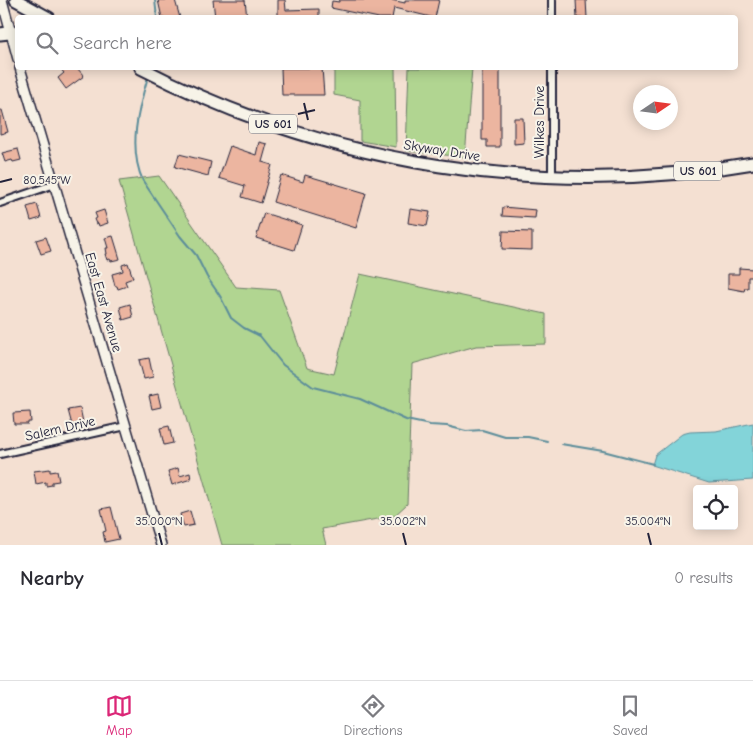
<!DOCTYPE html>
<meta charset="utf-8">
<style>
body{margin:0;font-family:"Comic Neue",sans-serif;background:#f7f7f7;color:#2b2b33}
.controls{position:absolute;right:15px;bottom:15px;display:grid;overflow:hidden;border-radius:5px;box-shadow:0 2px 12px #0003}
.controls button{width:45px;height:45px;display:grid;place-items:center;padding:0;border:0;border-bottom:1px solid #e1e1e2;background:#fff;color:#2b2b33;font:25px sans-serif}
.compass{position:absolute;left:633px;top:85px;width:45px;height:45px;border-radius:50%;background:#fff;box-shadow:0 2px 12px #0003;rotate:77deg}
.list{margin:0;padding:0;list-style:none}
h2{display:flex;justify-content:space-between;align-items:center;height:65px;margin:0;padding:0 20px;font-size:21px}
h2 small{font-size:16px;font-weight:400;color:#7c7c81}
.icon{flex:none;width:28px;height:28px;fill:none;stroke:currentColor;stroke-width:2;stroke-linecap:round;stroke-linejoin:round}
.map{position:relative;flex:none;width:753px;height:545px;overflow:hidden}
.search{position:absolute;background:#fff;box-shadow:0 2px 12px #0003;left:15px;right:15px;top:15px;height:55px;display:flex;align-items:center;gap:12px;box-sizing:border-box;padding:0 18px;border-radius:5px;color:#7c7c81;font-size:19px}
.sheet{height:135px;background:#fff}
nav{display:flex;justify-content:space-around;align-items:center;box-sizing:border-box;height:70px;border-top:1px solid #e1e1e2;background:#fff;font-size:14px;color:#7c7c81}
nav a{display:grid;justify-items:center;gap:2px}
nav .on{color:#db2777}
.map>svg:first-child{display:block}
.green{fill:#b1d591;stroke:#6a7c66}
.water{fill:#83d4d9;stroke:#5c8d9a}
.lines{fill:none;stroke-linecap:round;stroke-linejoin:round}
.stream{stroke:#5c8d9a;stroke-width:2}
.building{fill:#ecb5a0;stroke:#22223b}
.street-casing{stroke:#22223b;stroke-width:10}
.secondary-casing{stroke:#22223b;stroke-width:12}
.highway-casing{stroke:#22223b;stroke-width:15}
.street{stroke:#f7f3e8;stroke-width:6}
.secondary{stroke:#f7f3e8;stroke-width:9}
.highway{stroke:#f7f3e8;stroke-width:11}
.ticks{fill:none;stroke:#22223b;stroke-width:2}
.labels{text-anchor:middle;stroke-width:4;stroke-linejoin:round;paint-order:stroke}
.shield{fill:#f7f3e8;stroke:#62616f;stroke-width:1}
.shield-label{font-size:12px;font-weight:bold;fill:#22223b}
.street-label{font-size:14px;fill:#22223b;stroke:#f7f3e8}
.ticks-label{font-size:12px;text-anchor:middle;fill:#22223b;stroke:#f7f3e8;stroke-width:4;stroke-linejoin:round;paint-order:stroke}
</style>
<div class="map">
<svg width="753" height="545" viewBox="0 0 753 545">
<rect width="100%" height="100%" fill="#f4e0d2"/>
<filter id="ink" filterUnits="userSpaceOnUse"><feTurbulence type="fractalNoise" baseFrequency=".02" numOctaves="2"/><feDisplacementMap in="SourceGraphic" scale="10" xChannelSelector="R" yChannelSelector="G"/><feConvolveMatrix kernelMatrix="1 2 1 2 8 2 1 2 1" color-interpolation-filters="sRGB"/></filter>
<g filter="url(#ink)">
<path class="green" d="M334 68H395L396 147 360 141V100L334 95Z
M409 68H472L465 157 406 151Z
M159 176 236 287 279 290 307 368 334 374 360 274 546 314V344L476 346 412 364 407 504 394 516 322 529 326 545H222L119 181Z"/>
<path class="water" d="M753 423V480L709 483 652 465 655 455 682 434 690 432 716 431Z"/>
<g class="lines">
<path class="stream" d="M155 0 157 18
M148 77C138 109 128 148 143 181L180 236 196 255 207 277 220 296 231 318 244 328 260 336 283 365 313 387 360 399 406 420 430 425 447 426 466 431 482 430 505 437H528L547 441
M561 444 603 451 653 464"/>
</g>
<path class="building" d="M158 0H175L180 18H162Z
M213 0H245L247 18H215Z
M278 0H285L286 10 319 9V18H278Z
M339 0H391L405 3V0H439L435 18 394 8 392 18H379L331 8 332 1 339 2Z
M576 0H586L587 18H577Z
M60 68H77L84 76 66 89 58 78 64 73Z
M281 68H322L324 95H282Z
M482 68H500V147H487V140H482Z
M0 110H2L8 132 0 134Z
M514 118H523L524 143 514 144Z
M259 142 267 144 262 162 272 165 261 203 242 197 245 186 219 178 230 146 256 155Z
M18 149 21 160 13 162 12 160 5 162 2 153Z
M179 154 211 162 208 176 175 167Z
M281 175 303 182 305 175 366 193 356 228 273 202Z
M37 204 41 218 31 221 27 207Z
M503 207 536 210 535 218 502 216Z
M410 209 430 212 427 226 408 223Z
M104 210 108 223 99 226 98 223 96 224 94 219 97 218 95 213Z
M264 213 302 225 294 250 256 238Z
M503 231 532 232V250L502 249Z
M113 236 120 259 111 261 110 259 107 260 105 254H107L106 248H108L105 238Z
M46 237 51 251 41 254 36 240Z
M128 263 133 278 125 281 127 286 118 289 117 286H115L112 274 123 271 122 265Z
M739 268 753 269V277H748V288H745L744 291 728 288V274H739Z
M130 304 133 317 123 320 120 307Z
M149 358 153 377 144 379 139 360Z
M158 394 161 407 152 409 149 396Z
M80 408 83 422 72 425 68 410Z
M30 412 31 422H28V424H14L13 413Z
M169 426 173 443 164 445 160 428Z
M178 468 180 476 190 473 191 479 172 485 168 471Z
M50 469V472L57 471 59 481 52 482V485L46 486V482L36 484 34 471Z
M111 507 119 539 105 542 103 532 106 531 101 509Z
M190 511 194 525 184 527 180 514Z"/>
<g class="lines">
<g class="street-casing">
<path id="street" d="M552 18V0
M552 68V177
M0 203 55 184
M0 454 126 426"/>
</g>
<g class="secondary-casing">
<path id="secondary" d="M2 0 18 59
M20 68 161 545"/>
</g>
<g class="highway-casing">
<path id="highway" d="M16 0 49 18
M0 34 18 32
M141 68C328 165 545 200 753 163"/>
</g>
<use href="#street" class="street"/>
<use href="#secondary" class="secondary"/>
<use href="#highway" class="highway"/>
</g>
</g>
<path class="ticks" d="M304 103 308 120M298 114 315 110M0 182 12 179M159 533 162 545M403 533 406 545M648 533 651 545"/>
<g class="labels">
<g class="shield">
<rect x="249" y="114.5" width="48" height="19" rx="4"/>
<rect x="674" y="161.5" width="48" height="19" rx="4"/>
</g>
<g class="shield-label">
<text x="273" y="128">US 601</text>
<text x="698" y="175">US 601</text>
</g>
<g class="street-label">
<text transform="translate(539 122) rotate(-90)" y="5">Wilkes Drive</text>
<text transform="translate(442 150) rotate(9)" y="5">Skyway Drive</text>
<text transform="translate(104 302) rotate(74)" y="5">East East Avenue</text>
<text transform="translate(60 428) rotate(-13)" y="5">Salem Drive</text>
</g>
</g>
<g class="ticks-label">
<text x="47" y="184">80.545°W</text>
<text x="159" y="525">35.000°N</text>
<text x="403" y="525">35.002°N</text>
<text x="648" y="525">35.004°N</text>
</g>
</svg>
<div class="controls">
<button><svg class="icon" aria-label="locate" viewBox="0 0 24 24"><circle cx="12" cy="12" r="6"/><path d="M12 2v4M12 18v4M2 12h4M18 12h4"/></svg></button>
</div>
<svg class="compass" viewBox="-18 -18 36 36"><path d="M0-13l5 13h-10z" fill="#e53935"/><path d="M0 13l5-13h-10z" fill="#7c7c81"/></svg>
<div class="search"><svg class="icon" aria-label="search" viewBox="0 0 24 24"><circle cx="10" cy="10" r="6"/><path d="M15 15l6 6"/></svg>Search here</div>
</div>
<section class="sheet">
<h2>Nearby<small>0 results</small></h2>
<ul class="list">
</ul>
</section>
<nav>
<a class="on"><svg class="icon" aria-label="map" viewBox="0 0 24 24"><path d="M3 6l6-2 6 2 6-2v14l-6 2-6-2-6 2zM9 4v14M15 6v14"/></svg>Map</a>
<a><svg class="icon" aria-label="directions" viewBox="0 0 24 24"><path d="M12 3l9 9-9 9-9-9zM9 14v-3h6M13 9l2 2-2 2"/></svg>Directions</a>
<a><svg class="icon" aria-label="saved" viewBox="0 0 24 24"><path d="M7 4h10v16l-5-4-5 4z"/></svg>Saved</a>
</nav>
